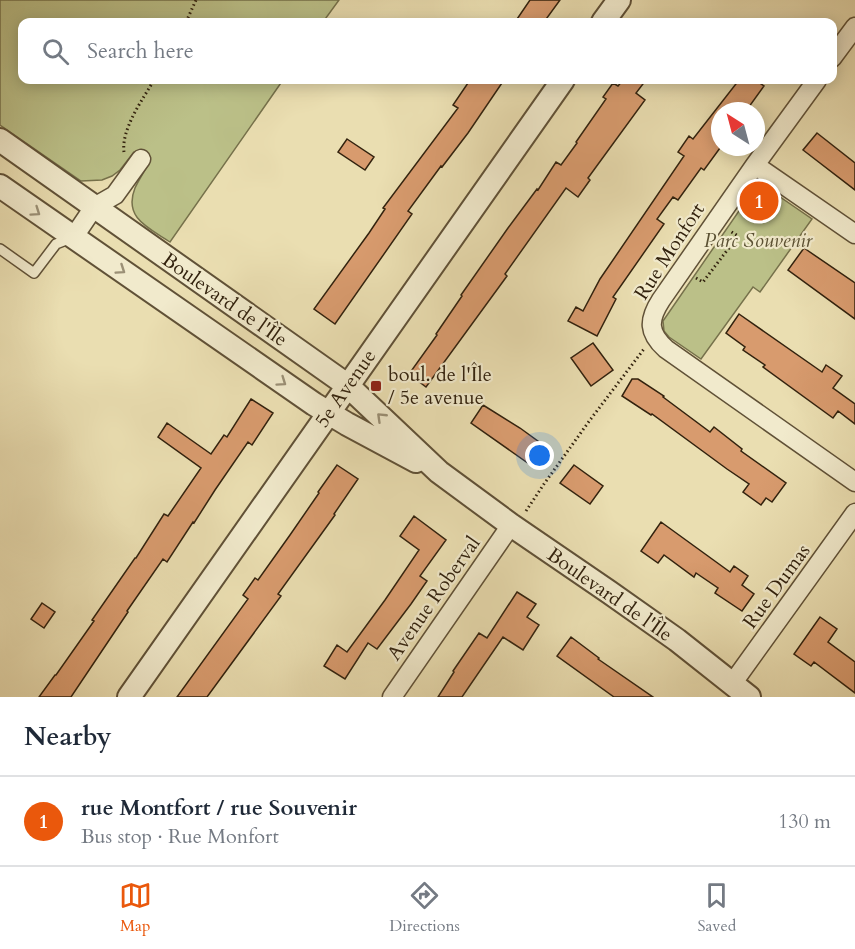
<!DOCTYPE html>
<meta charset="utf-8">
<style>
body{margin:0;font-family:Cardo,serif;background:#f2f2f3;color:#1f2937}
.compass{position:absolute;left:711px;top:102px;width:54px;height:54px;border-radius:50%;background:#fff;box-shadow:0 3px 15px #0003;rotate:324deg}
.you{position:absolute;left:540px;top:456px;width:21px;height:21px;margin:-15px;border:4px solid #fff;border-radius:50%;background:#1a73e8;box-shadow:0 0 0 9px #1a73e833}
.badge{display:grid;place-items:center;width:39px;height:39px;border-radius:50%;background:#ea580c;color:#fff;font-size:20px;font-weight:700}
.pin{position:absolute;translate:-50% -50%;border:3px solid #fff;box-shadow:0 2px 6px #0006}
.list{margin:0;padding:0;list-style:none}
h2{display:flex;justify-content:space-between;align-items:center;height:78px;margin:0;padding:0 24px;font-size:26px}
h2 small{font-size:20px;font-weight:400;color:#747a83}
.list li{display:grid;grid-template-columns:39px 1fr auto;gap:18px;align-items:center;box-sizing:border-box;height:90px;padding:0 24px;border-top:2px solid #e0e1e3}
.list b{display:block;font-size:22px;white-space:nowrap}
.list p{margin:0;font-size:20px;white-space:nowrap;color:#747a83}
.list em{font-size:20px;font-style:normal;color:#747a83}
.icon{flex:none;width:33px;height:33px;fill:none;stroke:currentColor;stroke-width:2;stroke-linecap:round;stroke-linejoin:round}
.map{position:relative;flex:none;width:855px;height:697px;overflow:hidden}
.search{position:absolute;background:#fff;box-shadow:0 3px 15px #0003;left:18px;right:18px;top:18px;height:66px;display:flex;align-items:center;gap:15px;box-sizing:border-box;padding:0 21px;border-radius:12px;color:#747a83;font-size:22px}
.sheet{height:168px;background:#fff}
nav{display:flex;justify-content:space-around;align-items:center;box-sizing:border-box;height:84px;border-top:2px solid #e0e1e3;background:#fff;font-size:16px;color:#747a83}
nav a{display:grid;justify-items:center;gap:3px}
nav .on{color:#ea580c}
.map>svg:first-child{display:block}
.green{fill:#bbc088;stroke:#76714b;stroke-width:1.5}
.building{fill:#d89b6e;stroke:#32220e;stroke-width:1.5}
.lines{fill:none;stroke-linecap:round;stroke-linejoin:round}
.service-casing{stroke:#605137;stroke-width:12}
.minor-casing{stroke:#605137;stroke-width:21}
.tertiary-casing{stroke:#605137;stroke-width:26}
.path{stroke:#32220e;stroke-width:3;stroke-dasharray:1.5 3;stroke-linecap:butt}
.service{stroke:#f1eacc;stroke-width:9}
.minor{stroke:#f1eacc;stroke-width:18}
.tertiary{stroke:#f1eacc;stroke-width:22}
.oneway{stroke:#9b9076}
.poi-dot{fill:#8f2418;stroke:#f1eacc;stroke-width:2}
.labels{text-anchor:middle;stroke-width:4.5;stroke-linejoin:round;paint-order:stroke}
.park-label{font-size:20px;font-style:italic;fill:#5b5133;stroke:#f1eacc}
.street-label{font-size:20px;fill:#32220e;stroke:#f1eacc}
.poi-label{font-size:20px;fill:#32220e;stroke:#f1eacc;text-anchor:start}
</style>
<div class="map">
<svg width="855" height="697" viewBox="0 0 855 697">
<rect width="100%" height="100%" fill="#eadeb1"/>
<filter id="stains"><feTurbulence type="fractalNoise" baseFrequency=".00333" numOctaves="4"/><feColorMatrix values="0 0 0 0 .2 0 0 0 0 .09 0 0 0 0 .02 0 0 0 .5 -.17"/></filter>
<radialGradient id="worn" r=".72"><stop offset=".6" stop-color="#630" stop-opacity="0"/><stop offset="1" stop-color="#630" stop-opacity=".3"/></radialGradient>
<path class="green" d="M0 0H339L323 22H22V80H283L170 242C149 228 123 218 135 188 139 179 145 171 149 162L134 152 120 170 112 176 102 180 81 181 0 125Z
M767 188 812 219 760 292 753 287 701 359 669 337 664 331 663 321 750 195 758 189Z"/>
<path class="building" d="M530 0H560L544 22H515Z
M470 80H504L468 133 442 167 441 166 408 211 412 214 335 324 314 309 369 233 385 209 383 208 458 108 453 105Z
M623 80H646L636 93 645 100 588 178 590 180 578 197 566 188 505 274 507 276 426 387 409 374 437 335 436 334 462 296 461 295 508 228 537 189 538 190 556 162 561 165 577 143 576 142 606 99 603 97 613 83 618 86Z
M739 80H755L764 86 746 111H720V148L704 170 701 168 678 200 673 197 657 219 664 224 613 297 616 299 597 336 568 321 576 307 583 311 600 279 684 156 678 152 689 136 693 139Z
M817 133 855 163V190L803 150Z
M347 139 374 157 365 170 338 152Z
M804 248 855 283V319L788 270Z
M739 314 822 372 826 365 842 376 833 388 855 404V424L838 411 833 418 763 367 765 365 743 350 745 347 726 333Z
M593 343 613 370 591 386 571 358Z
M632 379H638L664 396 663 397 710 432 714 427 742 449 741 451 786 483 772 502 766 498 761 505 743 492 749 484 727 469 652 414 651 415 622 396Z
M251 399 273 413 252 445 248 442 215 490 194 523 193 522 167 562 163 559 127 611 128 612 71 697H39L55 675H56L94 621 92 620 135 558H136L164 514 168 516 201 468 158 437 167 423 211 454 224 435 227 437Z
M483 405 520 428 546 447 532 466 471 423Z
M337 465 358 479 334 514 335 515 278 594 281 596 207 697H177L248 599 243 595 255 578 258 580 290 535 319 493 318 492Z
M574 465 603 486 590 504 560 483Z
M414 516 446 540 420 576 427 581 411 604 377 649 368 643 345 679 324 666 337 645 347 652 385 600 419 550 400 536Z
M661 522 730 572 734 566 748 576 742 585 754 594 742 611 715 593 718 588 696 573 694 577 664 555 658 563 641 551Z
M517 592 536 604 527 617 539 625 523 650 503 637 462 697H438L454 672 453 671 479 633 487 638Z
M42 603 55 612 44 628 31 619Z
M820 617 837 629 828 642 855 662V693L814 662 811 666 794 654Z
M571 637 599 658 598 659 653 697H614L557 656Z"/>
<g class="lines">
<g class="service-casing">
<path id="service" d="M0 249 34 273 56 244 71 238"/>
</g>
<g class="minor-casing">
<path id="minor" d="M832 58 855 27
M817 80 755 165 661 300C648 320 648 333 666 349L855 482
M755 165 855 234
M73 238 94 207 115 195 141 159
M732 684 855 513
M392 697 511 525"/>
</g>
<g class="tertiary-casing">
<path id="tertiary" d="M603 22 619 0
M0 140 347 385 439 472 511 525 609 592 677 640 749 697
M0 186 314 404 347 424 416 461
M129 697 563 80"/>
</g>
<path class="path" d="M186 22 196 0
M124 152C121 129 143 99 154 80
M696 278 703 282 738 236 730 231
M526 511 544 484 590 420 644 349"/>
<use href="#service" class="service"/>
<use href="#minor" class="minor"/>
<use href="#tertiary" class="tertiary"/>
</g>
<defs><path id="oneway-chevron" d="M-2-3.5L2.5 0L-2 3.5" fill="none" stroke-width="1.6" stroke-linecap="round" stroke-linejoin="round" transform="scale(1.5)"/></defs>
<g class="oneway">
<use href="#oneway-chevron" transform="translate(36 212) rotate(35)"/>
<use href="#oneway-chevron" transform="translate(121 270) rotate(34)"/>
<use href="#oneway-chevron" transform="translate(282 382) rotate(35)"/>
<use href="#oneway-chevron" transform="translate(381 417) rotate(-136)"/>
</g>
<rect class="poi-dot" x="370" y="380" width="12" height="12" rx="3"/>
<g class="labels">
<g class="park-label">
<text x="758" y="247">Parc Souvenir</text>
</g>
<g class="street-label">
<text transform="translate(669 251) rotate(-57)" y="7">Rue Monfort</text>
<text transform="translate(225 299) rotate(35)" y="7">Boulevard de l'Île</text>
<text transform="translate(345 388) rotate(-55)" y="7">5e Avenue</text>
<text transform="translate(776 586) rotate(-54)" y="7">Rue Dumas</text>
<text transform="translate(610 594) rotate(35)" y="7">Boulevard de l'Île</text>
<text transform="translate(433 598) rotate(-55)" y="7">Avenue Roberval</text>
</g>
<g class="poi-label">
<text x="388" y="381">boul. de l'Île<tspan x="388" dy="23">/ 5e avenue</tspan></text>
</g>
</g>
<rect width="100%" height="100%" filter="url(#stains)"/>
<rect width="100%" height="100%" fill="url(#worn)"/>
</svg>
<svg class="compass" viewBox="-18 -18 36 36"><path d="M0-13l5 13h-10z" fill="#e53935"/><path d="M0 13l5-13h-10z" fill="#747a83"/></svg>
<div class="you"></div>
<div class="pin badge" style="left:759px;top:201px">1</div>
<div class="search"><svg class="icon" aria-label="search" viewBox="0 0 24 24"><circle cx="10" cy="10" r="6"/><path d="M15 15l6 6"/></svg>Search here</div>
</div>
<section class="sheet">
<h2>Nearby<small></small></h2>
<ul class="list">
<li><span class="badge">1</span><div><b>rue Montfort / rue Souvenir</b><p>Bus stop · Rue Monfort</p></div><em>130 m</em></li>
</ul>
</section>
<nav>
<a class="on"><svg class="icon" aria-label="map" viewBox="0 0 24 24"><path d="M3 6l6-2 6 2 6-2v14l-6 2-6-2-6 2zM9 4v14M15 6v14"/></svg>Map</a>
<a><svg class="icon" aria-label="directions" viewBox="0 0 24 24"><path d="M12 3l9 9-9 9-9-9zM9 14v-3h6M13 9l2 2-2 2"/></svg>Directions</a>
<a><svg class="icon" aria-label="saved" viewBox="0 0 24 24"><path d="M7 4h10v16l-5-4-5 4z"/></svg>Saved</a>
</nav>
